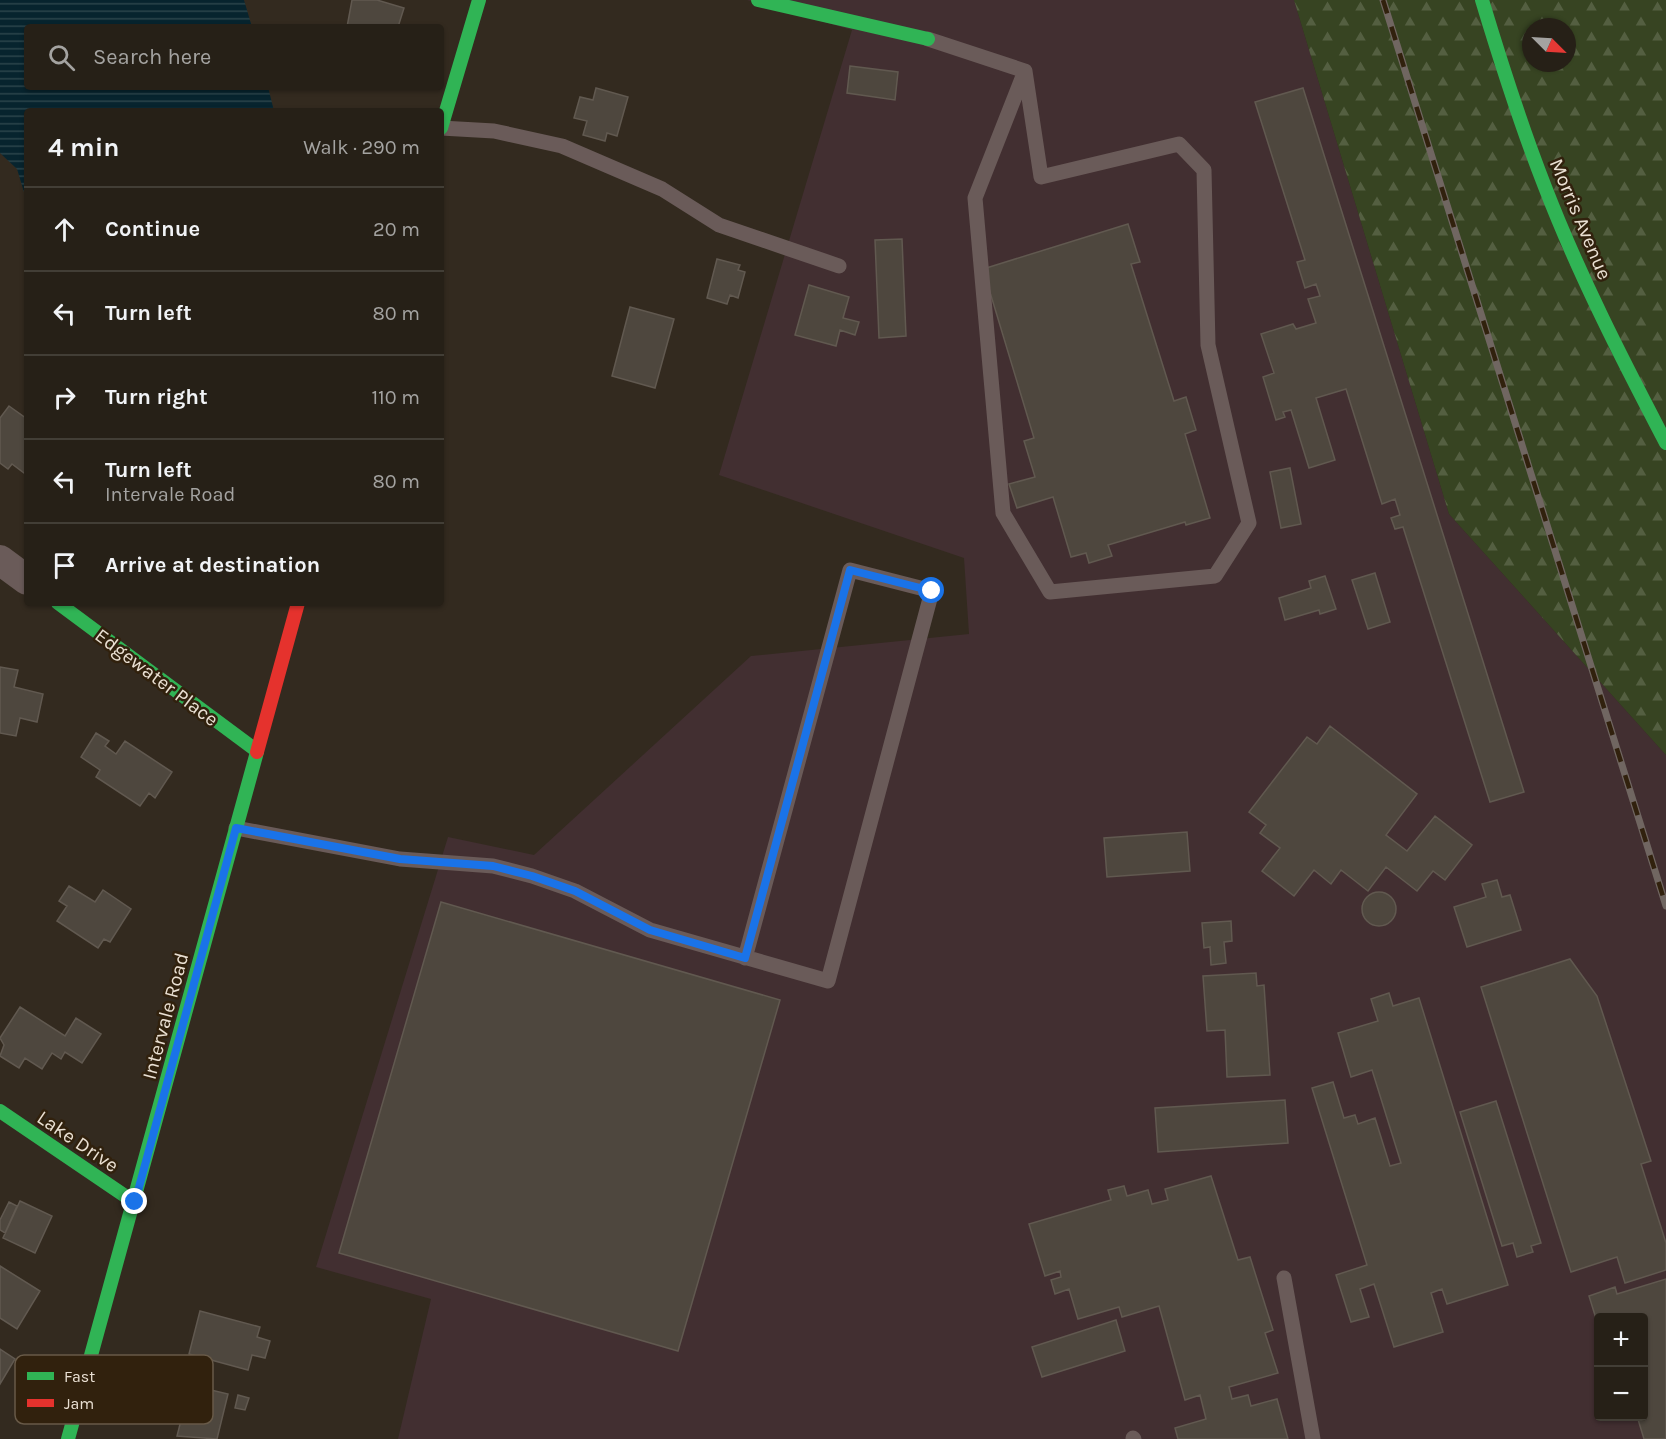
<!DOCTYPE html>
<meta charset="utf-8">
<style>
body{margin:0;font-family:Karla,sans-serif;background:#322d24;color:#f1f3f6}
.controls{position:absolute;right:18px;bottom:18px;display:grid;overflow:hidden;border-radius:6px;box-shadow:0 2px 4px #0004}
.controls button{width:54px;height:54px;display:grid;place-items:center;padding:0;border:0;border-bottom:2px solid #423e36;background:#262017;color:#f1f3f6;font:30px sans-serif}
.compass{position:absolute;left:1522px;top:18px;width:54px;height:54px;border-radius:50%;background:#262017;box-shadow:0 2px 4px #0004;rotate:114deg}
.stop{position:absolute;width:18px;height:18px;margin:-14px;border:4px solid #1a73e8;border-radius:50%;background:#fff}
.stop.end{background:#1a73e8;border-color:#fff;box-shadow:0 2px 6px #0008}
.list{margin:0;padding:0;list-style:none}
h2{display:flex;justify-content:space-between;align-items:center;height:78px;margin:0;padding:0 24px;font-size:26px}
h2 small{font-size:20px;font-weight:400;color:#a4a3a1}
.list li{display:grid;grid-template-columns:39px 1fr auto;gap:18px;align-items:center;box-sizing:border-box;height:84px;padding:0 24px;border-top:2px solid #423e36}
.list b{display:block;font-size:22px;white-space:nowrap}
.list p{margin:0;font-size:20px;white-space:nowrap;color:#a4a3a1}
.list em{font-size:20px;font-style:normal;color:#a4a3a1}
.icon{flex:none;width:33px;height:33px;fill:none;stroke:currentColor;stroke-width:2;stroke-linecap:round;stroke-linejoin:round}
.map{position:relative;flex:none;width:1666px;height:1439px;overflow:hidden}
.search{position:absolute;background:#262017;box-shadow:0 2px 4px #0004;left:24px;top:24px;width:420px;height:66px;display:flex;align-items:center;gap:15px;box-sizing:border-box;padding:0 21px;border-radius:6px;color:#a4a3a1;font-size:22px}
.panel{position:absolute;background:#262017;box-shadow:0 2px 4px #0004;left:24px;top:108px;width:420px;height:498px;border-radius:6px}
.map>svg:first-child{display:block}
.industrial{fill:#422f31;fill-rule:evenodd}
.forest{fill:url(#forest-firs);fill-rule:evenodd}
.water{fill:url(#water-rules)}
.building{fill:#4e473e;stroke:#615950;stroke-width:1.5}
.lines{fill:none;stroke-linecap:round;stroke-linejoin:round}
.lane{stroke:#6a5b59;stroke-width:15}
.street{stroke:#6a5b59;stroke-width:30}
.fast{stroke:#30b455;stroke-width:14}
.jam{stroke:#e5322d;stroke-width:14}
.rail-casing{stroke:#706661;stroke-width:7}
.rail{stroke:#31210d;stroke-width:4.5;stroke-dasharray:14;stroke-linecap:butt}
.route{stroke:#1a73e8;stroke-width:8}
.labels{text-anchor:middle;stroke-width:5;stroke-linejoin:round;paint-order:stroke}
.street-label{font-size:20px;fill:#eae0d3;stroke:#31210d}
.key{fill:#31210d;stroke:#685a48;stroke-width:1.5}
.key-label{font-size:16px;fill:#eae0d3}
</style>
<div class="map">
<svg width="1666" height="1439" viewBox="0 0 1666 1439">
<defs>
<pattern id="forest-firs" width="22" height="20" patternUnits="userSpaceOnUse" patternTransform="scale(1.5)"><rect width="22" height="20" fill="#374422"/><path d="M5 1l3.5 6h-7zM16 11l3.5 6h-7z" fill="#545f41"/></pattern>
<pattern id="water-rules" width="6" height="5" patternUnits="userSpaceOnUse" patternTransform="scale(1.5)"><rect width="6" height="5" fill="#07242e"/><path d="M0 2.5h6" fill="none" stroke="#2b444b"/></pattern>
</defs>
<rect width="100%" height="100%" fill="#332a1f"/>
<path class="industrial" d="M747 0H1294L1449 514 1666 755V1439H398L431 1299 316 1267 448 837 534 855 751 656 969 634 964 558 719 475 852 30ZM1598 1318H1644V1416H1598Z"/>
<path class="forest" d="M1294 0H1666V755L1449 514ZM1531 27H1567V63H1531Z"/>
<path class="water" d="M0 0H244L252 27H27V87H268L274 111H27V202L17 169 0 153Z"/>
<path class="building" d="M352 0H377L404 8 398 27H347Z
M850 66 898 72 895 100 847 93Z
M596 88 628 97 617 136 607 133 605 141 583 135 587 121 574 118 580 97 593 100Z
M1303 88 1524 792 1490 802 1403 527 1395 529 1391 518 1400 515 1395 499 1382 504 1346 389 1316 398 1335 460 1309 468 1291 410 1283 412 1285 417 1276 420 1263 377 1274 373 1261 334 1293 324 1296 329 1316 323 1308 299 1320 296 1316 284 1305 288 1297 262 1305 260 1255 102Z
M1128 224 1140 262 1131 264 1174 401 1186 397 1196 430 1185 434 1210 518 1186 525 1185 522 1108 545 1112 556 1089 563 1086 553 1071 557 1053 497 1017 508 1009 484 1035 477 1024 441 1034 438 983 269Z
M902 239 906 336 879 338 875 240Z
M717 259 740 265 738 270 745 272 738 298 730 295 727 304 707 298Z
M809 285 849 297 843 318 859 322 855 335 840 330 836 346 795 335Z
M630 307 674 319 655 388 612 376Z
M9 406 27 419V469L24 473 12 464 8 469 0 463V418Z
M1290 468 1301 524 1281 528 1270 472Z
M1375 573 1390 622 1368 629 1352 580Z
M1325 576 1336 609 1320 614 1319 610 1285 620 1279 598 1311 588 1309 581Z
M0 667 18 670 14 687 43 694 37 722 20 718 16 736 0 733Z
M1330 726 1417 794 1386 835 1407 851 1435 816 1472 845 1445 880 1433 871 1417 891 1386 867 1368 891 1341 870 1331 884 1314 870 1294 896 1262 871 1280 848 1260 833 1266 825 1249 812 1307 737 1317 744Z
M96 733 109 741 105 746 116 754 125 741 172 772 155 798 149 793 140 806 96 777 100 770 81 757Z
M1187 832 1190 871 1107 877 1104 838Z
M1497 880 1502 897 1510 895 1521 930 1467 947 1454 907 1486 897 1482 884Z
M69 886 95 902 103 890 131 909 110 942 104 939 98 948 57 921 67 906 59 901Z
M1362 909a17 17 0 1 1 34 0a17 17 0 1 1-34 0Z
M441 902 780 1000 678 1351 339 1253Z
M1231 921 1232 941 1224 942 1226 963 1211 965 1210 947 1204 948 1202 923Z
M1570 959 1597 996 1651 1161 1641 1164 1666 1243V1270L1625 1283 1617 1257 1571 1272 1481 987Z
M1256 973 1257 986 1264 985 1270 1075 1227 1077 1225 1030 1207 1031 1203 976Z
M1389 993 1393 1006 1419 998 1508 1285 1447 1304 1442 1289 1431 1293 1443 1332 1394 1347 1374 1284 1360 1289 1369 1317 1351 1322 1336 1275 1367 1265 1312 1088 1333 1082 1344 1118 1355 1115 1358 1124 1375 1118 1390 1166 1401 1163 1372 1070 1351 1077 1338 1033 1378 1021 1371 999Z
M20 1007 65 1036 76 1018 101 1034 82 1063 65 1052 61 1059 52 1053 42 1069 25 1058 19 1068 0 1056 4 1045 0 1038Z
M1285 1100 1288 1143 1158 1152 1155 1108Z
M1496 1101 1541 1243 1531 1246 1533 1252 1517 1257 1513 1243 1502 1246 1460 1112Z
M1211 1176 1238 1260 1250 1257 1273 1330 1265 1333 1278 1373 1229 1387 1232 1399 1248 1395 1251 1406 1277 1399 1288 1439H1178L1175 1428 1206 1419 1200 1395 1185 1400 1159 1306 1122 1317 1119 1307 1078 1319 1069 1289 1055 1294 1051 1280 1061 1277 1060 1271 1045 1276 1029 1224 1111 1200 1108 1190 1124 1186 1127 1196 1148 1190 1152 1204 1168 1200 1165 1189Z
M20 1201 52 1216 35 1253 3 1238Z
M9 1202 17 1206 5 1233 0 1230V1220Z
M0 1266 40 1291 17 1329 0 1318Z
M1666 1279V1439H1644L1637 1416H1644V1318H1598V1325L1589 1296 1615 1287 1617 1294Z
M200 1311 260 1327 257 1337 270 1341 265 1358 252 1355 248 1370 189 1354Z
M1116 1320 1125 1351 1042 1377 1032 1347Z
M0 1349 15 1359 0 1384Z
M190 1385 228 1394 217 1439 177 1436Z
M238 1395 249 1398 245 1410 235 1408Z"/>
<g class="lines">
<path class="lane" d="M928 39 1025 71 1041 177 1179 144 1204 170 1208 345 1249 523 1215 576 1050 592 1003 513 975 198 1025 71
M441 128 494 131 562 146 662 189 719 225 839 266
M236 828 400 859 493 866 532 876 575 891 650 930 828 981 932 591 850 570 745 958
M1284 1278 1313 1439
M1133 1438 1134 1439"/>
<path class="street" d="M0 560 27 580"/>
<path class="fast" d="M758 0 928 39
M1482 0C1501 63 1521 126 1545 187 1579 275 1622 359 1666 443
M441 128 479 0
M58 603 257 751
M0 1111 134 1202
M68 1439 257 752"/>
<path class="jam" d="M257 752 298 603"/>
<g class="rail-casing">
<path id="rail" d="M1383 0 1666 906"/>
</g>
<use href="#rail" class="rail"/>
</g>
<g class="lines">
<path class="route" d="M135 1202 236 828 400 859 493 866 532 876 575 891 650 930 745 958 850 570 932 591"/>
</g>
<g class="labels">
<g class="street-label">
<text transform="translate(1581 219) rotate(67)" y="7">Morris Avenue</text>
<text transform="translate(157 677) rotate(37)" y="7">Edgewater Place</text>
<text transform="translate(165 1016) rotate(-75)" y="7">Intervale Road</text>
<text transform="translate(78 1141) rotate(34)" y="7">Lake Drive</text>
</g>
</g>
<rect x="15" y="1355" width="198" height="69" rx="9" class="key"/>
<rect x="27" y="1372" width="27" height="8" fill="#30b455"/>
<rect x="27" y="1399" width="27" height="8" fill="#e5322d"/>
<g class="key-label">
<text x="64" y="1382">Fast</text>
<text x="64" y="1409">Jam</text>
</g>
</svg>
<div class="controls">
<button>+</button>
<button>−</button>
</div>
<svg class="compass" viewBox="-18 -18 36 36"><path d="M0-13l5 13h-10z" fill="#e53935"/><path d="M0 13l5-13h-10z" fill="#a4a3a1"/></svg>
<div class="stop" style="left:932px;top:591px"></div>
<div class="stop end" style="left:135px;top:1202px"></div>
<div class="search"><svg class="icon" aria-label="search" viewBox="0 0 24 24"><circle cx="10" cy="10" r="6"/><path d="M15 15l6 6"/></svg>Search here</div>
<section class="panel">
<h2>4 min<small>Walk · 290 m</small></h2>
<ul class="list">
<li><svg class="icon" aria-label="ahead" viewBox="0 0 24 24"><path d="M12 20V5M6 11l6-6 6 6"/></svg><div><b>Continue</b></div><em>20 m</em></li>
<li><svg class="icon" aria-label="left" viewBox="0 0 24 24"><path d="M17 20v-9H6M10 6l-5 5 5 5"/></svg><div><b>Turn left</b></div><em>80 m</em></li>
<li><svg class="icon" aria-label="right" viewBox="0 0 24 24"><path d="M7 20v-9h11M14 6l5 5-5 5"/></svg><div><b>Turn right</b></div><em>110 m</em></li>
<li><svg class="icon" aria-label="left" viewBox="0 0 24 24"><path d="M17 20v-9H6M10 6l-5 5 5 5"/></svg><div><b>Turn left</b><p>Intervale Road</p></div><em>80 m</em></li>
<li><svg class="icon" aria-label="arrive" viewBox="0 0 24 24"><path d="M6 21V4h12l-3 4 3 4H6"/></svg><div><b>Arrive at destination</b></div></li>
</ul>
</section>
</div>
